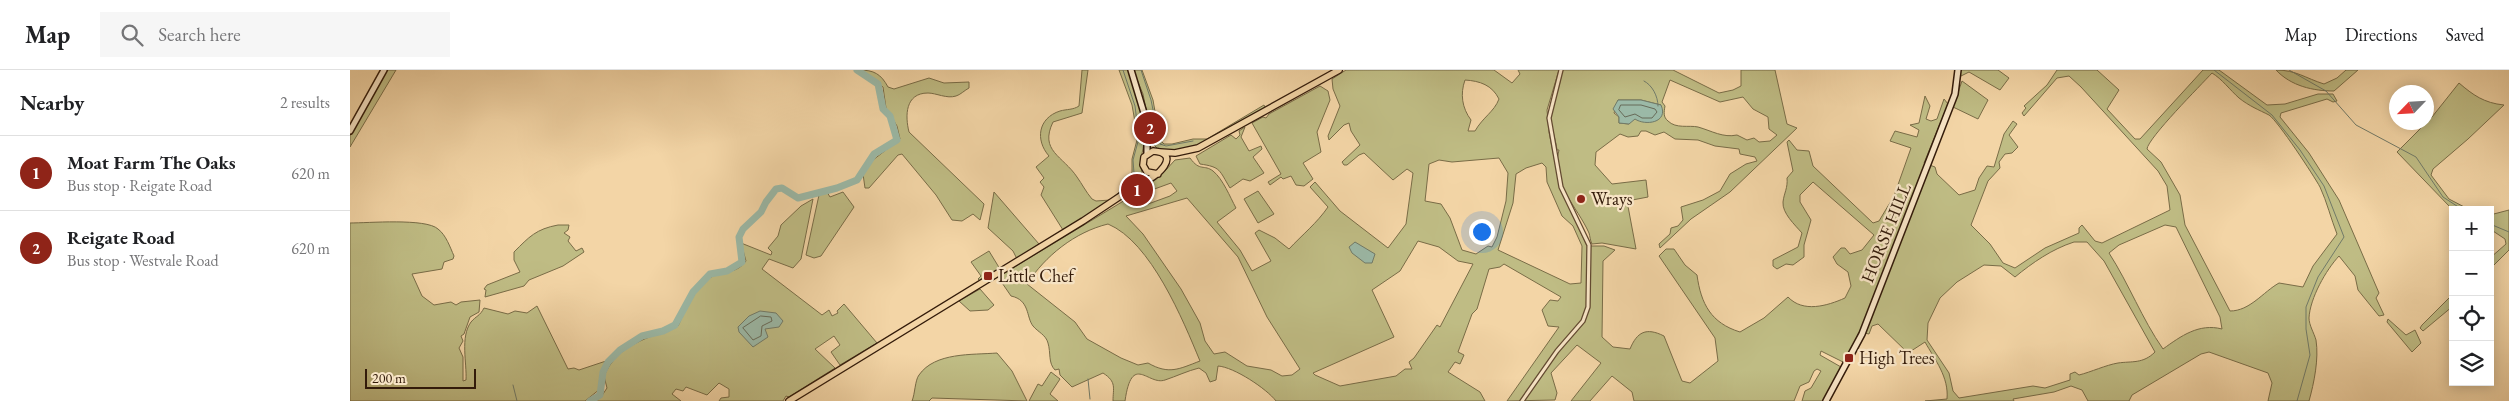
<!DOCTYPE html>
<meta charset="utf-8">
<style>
body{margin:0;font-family:"EB Garamond",serif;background:#f6f6f6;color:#202124}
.controls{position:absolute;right:15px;bottom:15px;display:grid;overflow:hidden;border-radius:0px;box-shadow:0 2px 12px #0003}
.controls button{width:45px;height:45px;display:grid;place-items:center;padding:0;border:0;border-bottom:1px solid #e0e0e0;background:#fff;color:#202124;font:25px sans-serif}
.compass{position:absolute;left:2039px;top:15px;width:45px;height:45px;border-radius:50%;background:#fff;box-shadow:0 2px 12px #0003;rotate:245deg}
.scale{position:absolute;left:15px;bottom:12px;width:111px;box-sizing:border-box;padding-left:5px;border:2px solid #331b0a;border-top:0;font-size:14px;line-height:18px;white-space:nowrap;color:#331b0a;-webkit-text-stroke:4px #f7e4c5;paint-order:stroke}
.you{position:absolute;left:1131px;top:161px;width:18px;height:18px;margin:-12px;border:4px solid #fff;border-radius:50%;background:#1a73e8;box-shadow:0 0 0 8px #1a73e833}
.badge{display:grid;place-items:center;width:32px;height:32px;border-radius:50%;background:#8f2418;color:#fff;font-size:16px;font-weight:700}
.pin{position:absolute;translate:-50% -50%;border:2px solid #fff;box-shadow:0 1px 5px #0006}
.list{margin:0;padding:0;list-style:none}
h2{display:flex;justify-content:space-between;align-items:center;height:65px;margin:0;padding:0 20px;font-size:21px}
h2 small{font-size:16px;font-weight:400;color:#757577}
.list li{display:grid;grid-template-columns:32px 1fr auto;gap:15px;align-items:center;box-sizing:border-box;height:75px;padding:0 20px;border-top:1px solid #e0e0e0}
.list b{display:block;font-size:19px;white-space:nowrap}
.list p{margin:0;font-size:16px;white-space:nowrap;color:#757577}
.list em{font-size:16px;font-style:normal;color:#757577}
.icon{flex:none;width:28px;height:28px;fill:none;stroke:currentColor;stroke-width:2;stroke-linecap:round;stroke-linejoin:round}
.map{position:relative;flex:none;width:2159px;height:331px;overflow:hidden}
header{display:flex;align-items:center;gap:30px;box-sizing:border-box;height:70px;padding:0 25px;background:#fff;border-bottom:1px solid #e0e0e0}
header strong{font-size:24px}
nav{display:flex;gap:28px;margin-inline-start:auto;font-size:18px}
.search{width:350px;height:45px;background:#f6f6f6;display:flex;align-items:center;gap:12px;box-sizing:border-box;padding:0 18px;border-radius:0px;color:#757577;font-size:19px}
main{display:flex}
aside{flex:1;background:#fff}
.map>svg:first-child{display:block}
.green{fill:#bfbc84;stroke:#796c47;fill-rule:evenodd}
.water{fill:#9bb9a7;stroke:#717a68}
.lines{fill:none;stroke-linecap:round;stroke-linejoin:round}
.shore{stroke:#676a58;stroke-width:1}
.stream{stroke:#717a68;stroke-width:1}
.river{stroke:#9bb9a7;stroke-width:7}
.street-casing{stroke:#634a31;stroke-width:5.5}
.secondary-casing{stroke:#331b0a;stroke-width:8}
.primary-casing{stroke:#331b0a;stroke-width:8}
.street{stroke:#f7e4c5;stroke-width:3}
.secondary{stroke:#f7e4c5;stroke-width:5}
.primary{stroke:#f3d5a6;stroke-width:5.5}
.poi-dot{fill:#8f2418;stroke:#f7e4c5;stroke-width:2}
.labels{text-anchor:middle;stroke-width:4.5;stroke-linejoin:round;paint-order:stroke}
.poi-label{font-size:18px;fill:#331b0a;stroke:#f7e4c5;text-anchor:start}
.street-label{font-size:18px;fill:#331b0a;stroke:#f7e4c5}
</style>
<header>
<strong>Map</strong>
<div class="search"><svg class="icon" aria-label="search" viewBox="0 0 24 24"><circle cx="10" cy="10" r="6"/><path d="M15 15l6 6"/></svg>Search here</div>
<nav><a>Map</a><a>Directions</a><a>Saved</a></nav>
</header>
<main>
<aside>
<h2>Nearby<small>2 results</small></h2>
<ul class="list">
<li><span class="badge">1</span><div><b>Moat Farm The Oaks</b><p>Bus stop · Reigate Road</p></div><em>620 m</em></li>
<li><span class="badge">2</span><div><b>Reigate Road</b><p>Bus stop · Westvale Road</p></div><em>620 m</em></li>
</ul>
</aside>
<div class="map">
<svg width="2159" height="331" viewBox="0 0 2159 331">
<rect width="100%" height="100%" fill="#f3d5a6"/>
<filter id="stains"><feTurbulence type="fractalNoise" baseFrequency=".004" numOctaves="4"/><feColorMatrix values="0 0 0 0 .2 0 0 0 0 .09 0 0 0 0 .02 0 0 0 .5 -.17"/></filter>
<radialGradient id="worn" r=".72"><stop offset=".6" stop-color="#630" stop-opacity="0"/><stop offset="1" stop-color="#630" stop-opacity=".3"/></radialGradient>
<path class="green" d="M37 0H46L0 77V64Z
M509 0C524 0 531 4 538 17L544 19 579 8 594 13 619 12V18C615 20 610 25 606 26 597 29 586 23 578 23 555 23 555 46 559 62L634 134 630 150 623 144 612 151 602 150 586 125 552 84 548 85 519 118H515L513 104 523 90 550 69 547 56 536 38 533 17Z
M732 0H738L732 43 703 52C689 81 713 86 727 107 732 114 736 122 742 129L746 131 760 130 774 118 782 102V89L787 70 785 52 782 35 769 0H778C786 21 794 42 795 64 795 78 788 89 792 102 780 125 735 147 713 160L691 125 694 117 690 112 694 108 686 97 699 86C685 70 688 48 710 41 717 39 723 40 729 36Z
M783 0H792L803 30 810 70 814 74H822L843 69H857L914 35 915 37C904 48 859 72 843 77 831 80 821 81 809 80L803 74 793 24Z
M996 0H1144L1162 13 1170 4 1168 0H1209L1197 40 1199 62 1210 118 1237 176H1254L1265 180 1253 191 1252 267 1263 277 1280 279C1287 262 1296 257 1314 266L1332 311 1340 313 1368 291 1365 268 1309 186 1316 179H1324L1335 195 1347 205C1351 234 1361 253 1390 262L1414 248 1438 227C1453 243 1477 236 1495 228L1501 216 1498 202 1487 194 1483 187 1491 178H1495L1500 184 1512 180 1524 165 1463 112 1450 125V132L1461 150 1454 175V187L1443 195 1436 194 1427 199 1423 196V190L1448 177 1452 163C1445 155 1432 143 1433 132 1434 123 1438 118 1437 108L1443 101 1437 72 1439 70 1447 80 1459 81 1463 96 1523 153 1529 151 1544 126 1561 78 1540 71 1545 61 1567 67 1569 60 1560 55 1569 53 1575 26 1580 36 1576 49 1581 51 1587 49 1594 29 1598 34 1574 93 1585 97 1587 104 1609 125 1625 120 1629 108 1637 96 1644 97 1654 64 1663 51 1667 54 1659 65 1668 77 1662 83 1655 84 1649 92 1650 98 1638 111 1621 155 1640 174 1653 193 1665 198 1695 178 1729 163V158L1732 155 1745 171 1752 173 1820 140 1817 116 1808 101 1731 17 1719 6 1707 8 1674 46 1672 43 1676 38 1674 36 1697 15 1707 0H1747L1769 20 1757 39 1785 69H1790L1853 0H1869L1917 35 1935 34 1968 24H1983L1987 31 1983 32 1977 29 1931 43 1930 47 1959 83 1989 130 2029 223 2026 228 2034 245 2029 246 2008 220 2005 206 1989 186C1976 200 1960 228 1959 248 1959 255 1964 263 1966 270 1969 289 1964 313 1959 331H1918L1922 313 1918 303 1859 282 1851 284 1782 325 1779 331H1738L1732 320 1721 316 1704 322 1663 329 1664 331H1575L1597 329C1599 307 1585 290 1575 272L1558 283 1528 254 1522 256 1519 264 1509 262 1497 290 1493 292 1471 281 1470 285 1491 297 1473 331H1452L1455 321 1461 318 1471 301 1467 299 1464 301 1459 312 1450 316 1444 331H1284L1282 322 1262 306 1240 331H1221L1251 293 1227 275 1201 303 1207 323 1205 330 1157 331 1209 257 1198 256 1192 240 1200 230 1208 231 1211 227 1154 194 1150 197 1139 199 1127 239 1122 244 1108 282 1114 285 1110 294 1105 292 1098 302 1130 322 1135 331H926C917 319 884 297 868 296L866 310 860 312 856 303 849 298C837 301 827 306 815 310 798 316 782 282 775 331H763C763 318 767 312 753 303L722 317 710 305 709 299 705 300C698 293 701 283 698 273 696 265 688 262 683 256 676 247 680 230 661 226L648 207 795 118 793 115 814 102 825 90 840 88C850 102 854 94 863 101 873 109 880 127 886 138L867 152 890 180 902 201 921 191 905 163 909 160 925 168 939 179C952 165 967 153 978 137L960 117 965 112 990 141 1038 178 1056 154 1063 103 1057 99 1043 110 1014 83 1009 85 997 95H994L992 92 1010 75 1001 61 999 53 994 55 979 70 978 66 990 36 983 19 982 9ZM1862 3C1872 9 1880 20 1889 28 1899 36 1909 40 1919 45 1928 51 1964 106 1970 117 1977 132 1981 149 1987 164L1963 196 1953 217 1929 213C1913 222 1900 241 1880 241L1835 155 1830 125 1811 92 1797 79C1798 68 1851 15 1862 3ZM1115 10C1130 11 1142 15 1149 29 1144 42 1133 47 1125 61H1118L1121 50C1112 38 1110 24 1115 10ZM1149 88 1158 103 1156 131 1147 167 1142 177 1138 176 1126 184 1112 180 1100 148 1091 134 1075 131 1079 94 1089 90 1102 92ZM1192 93 1196 97 1197 112 1212 146 1223 156 1232 176 1231 213 1220 214 1148 180 1163 133 1166 104 1176 98ZM821 113 827 121 820 126 798 134 796 129 799 127V121ZM837 128 888 187 917 247 950 299 942 305 932 306 921 300 897 296 875 282 864 284 855 271 850 253 831 219 793 164 776 146ZM758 154C801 172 833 250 850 291 829 299 819 305 798 293L788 295 771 288 737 269 725 252 677 214C695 186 725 162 758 154ZM1815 155 1826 157 1870 247 1872 259C1849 253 1831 266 1813 279 1792 249 1779 214 1759 183L1769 175ZM1068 171 1089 177 1108 191 1123 194 1090 257 1087 255 1064 288 1059 292 1062 299H1055L1046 306 990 316 965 305 963 303 1044 267 1022 220 1050 201ZM1724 172H1737L1754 191 1805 282C1793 294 1782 291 1768 293 1756 295 1741 302 1729 305L1725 302 1720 304V310L1695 318 1683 316 1609 328 1603 321 1599 303 1577 270 1578 253 1590 228 1607 212 1634 195 1651 196 1665 207C1682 193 1702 179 1724 172Z
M1212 0H1323L1369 23 1383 20 1391 16V0H1425L1437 54 1447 58 1380 122 1341 149 1310 178 1309 174 1320 164 1321 158 1328 156 1333 150 1331 137 1353 130 1370 121 1380 104 1396 94 1407 91 1405 87 1390 84 1389 79 1365 76 1348 70 1325 69 1314 62 1305 65 1296 61H1291L1288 66 1278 67 1270 64 1246 82 1245 95 1262 114 1296 110 1298 127 1277 131 1286 179 1252 173 1242 174C1240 170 1240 166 1239 163 1227 136 1200 113 1209 80H1207C1206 71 1200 53 1201 45 1204 30 1211 14 1212 0ZM1320 10 1370 32 1393 27 1403 39 1418 47 1419 59 1427 65 1420 71 1409 72 1404 68 1397 70 1387 65C1373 68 1362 61 1348 57 1339 55 1326 59 1318 51 1313 47 1314 42 1315 36L1312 32ZM1268 30H1291L1311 35 1281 49 1279 54 1269 53V47L1264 43Z
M1610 0H1648L1659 8 1650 20 1619 2 1609 7Z
M1926 0C1946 0 1955 8 1974 14L1987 8 1996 0H2008L1984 21C1963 21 1941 16 1926 0Z
M1612 11 1638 30 1628 49 1603 37Z
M2109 13C2123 25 2134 33 2154 35L2118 69 2083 99 2081 105 2099 129 2120 140H2105L2100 137 2047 82 2082 47Z
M970 16 978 21 980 30 967 62 971 82 953 93 963 109 954 116 946 115 941 106 933 109 931 107 920 115 918 112 931 104 902 53 913 47 916 48 919 44Z
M895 57 891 67 899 81 911 76 912 79 903 87 914 103 900 111 893 109 880 118C869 100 871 97 850 94L846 86 881 65 886 69 890 65 889 61Z
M908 121 924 144 908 153 894 129Z
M477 122 480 127 493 122 504 137 471 186 464 188 456 185 469 125Z
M644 122 689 174 667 189 663 181 638 158Z
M463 129 451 189 443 198 419 189 412 199 472 245 479 240 482 246 488 243 487 241 494 234 527 273 490 295 481 282 490 275 484 266 465 279 485 298 439 327 436 326 433 331H369L371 328 379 327V319L369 313 357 325 336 317 333 321 326 319 322 324 331 331H245L251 327 257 318 254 306C268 273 300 268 328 256 336 239 347 213 365 205 377 199 385 205 396 191L391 173 421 185 422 182 418 178 428 166 431 155 451 136Z
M2159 140V180L2140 199V188L2156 174 2155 169 2140 159V145Z
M0 153C18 153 76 148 88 159 96 165 100 177 104 186L103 189 94 192 92 199 62 204 72 226 84 235 101 232 106 235 111 232 130 230 129 242 120 247 114 264 111 266 113 271 109 278 113 287V311L116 310C117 293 110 267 121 252 126 246 130 246 134 238L158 244 165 241 177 243 187 236 218 299 224 298 229 300 256 291 251 301 250 319 235 331H0Z
M208 155H219L218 160 214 163 220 167 218 171 226 181 232 178 234 182 213 196 179 210 174 216 135 227 136 220 134 219 137 215 170 202 164 190V182C179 167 186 159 208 155Z
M639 181 650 199 630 211 628 209 631 206 621 192Z
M630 219 644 235 638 240 620 241 609 231Z
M2103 224V236L2073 261 2070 258 2072 255Z
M2038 249 2056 265 2065 260 2071 273 2062 282 2037 252Z
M647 283 662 301 677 331 582 328 579 331H562C565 324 565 310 569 305 585 282 622 285 647 283Z
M701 302 710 309 700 324 708 331H679L688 314 692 316Z"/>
<path class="water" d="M1268 30H1291L1311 35C1319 53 1295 56 1285 49L1279 54 1269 53V47L1263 39Z
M1005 172 1025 184 1022 193H1015L1002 183 999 177Z
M410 241 426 243 433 251 429 257 415 259 418 267 403 277 389 262 388 257 399 246Z"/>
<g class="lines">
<path class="shore" d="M1271 35H1291L1305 39 1307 42 1302 48H1292L1285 44 1275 47 1269 40Z
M411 246 421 247 422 251 412 256 411 266 403 270 393 258Z"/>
<path class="stream" d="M773 0 785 36 789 68 783 90 784 103 777 111
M791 0 801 30 810 74 816 76 843 71
M1864 0 1922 45 1950 80 1974 116 1994 167 1968 207 1956 237V259L1960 285 1947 331
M1939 0 1976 21 2006 55 2066 87 2093 127 2113 140
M1294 11C1302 15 1308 26 1308 36
M2140 154 2159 162
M738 309 740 329
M163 315 167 331"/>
<path class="river" d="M240 331 250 325 253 302 258 292 270 280 292 266 313 261 325 255 343 222 360 204 377 201 392 192 389 167 393 159 411 142 416 132 426 119 432 118 448 128 487 118 507 110 524 84 547 70 540 46 533 39 528 14 507 0"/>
<g class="street-casing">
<path id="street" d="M1172 331 1207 281 1233 251 1238 237 1239 175 1211 117 1199 48 1211 0"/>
</g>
<g class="secondary-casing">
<path id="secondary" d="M781 0 797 53V84
M0 61 34 0
M1476 331 1512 264 1605 24 1608 0"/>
</g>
<g class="primary-casing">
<path id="primary" d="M810 82 825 83 848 78 989 0
M439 331 733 151 790 113C807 109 833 83 803 81L794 87 793 95 797 102 808 104"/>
</g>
<use href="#street" class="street"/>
<use href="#secondary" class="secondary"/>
<use href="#primary" class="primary"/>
</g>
<g class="poi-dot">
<circle cx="1231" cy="129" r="5"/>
<rect x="633" y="201" width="10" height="10" rx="2.5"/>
<rect x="1494" y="283" width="10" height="10" rx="2.5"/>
</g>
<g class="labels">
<g class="poi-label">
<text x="1241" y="135">Wrays</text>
<text x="648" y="212">Little Chef</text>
<text x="1509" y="294">High Trees</text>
</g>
<g class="street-label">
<text transform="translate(1536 163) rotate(-68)" y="6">HORSE HILL</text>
</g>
</g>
<rect width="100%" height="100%" filter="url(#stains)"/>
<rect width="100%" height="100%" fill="url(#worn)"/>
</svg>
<div class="controls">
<button>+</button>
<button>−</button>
<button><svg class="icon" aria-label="locate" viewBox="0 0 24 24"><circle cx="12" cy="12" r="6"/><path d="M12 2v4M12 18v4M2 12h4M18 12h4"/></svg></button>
<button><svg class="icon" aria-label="layers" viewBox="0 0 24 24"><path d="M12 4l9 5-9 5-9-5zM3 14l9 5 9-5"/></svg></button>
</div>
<svg class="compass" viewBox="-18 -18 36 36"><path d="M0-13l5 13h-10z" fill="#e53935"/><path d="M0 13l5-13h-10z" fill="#757577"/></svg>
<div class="scale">200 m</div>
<div class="you"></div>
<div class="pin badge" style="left:787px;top:120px">1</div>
<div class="pin badge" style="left:800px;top:58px">2</div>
</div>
</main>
